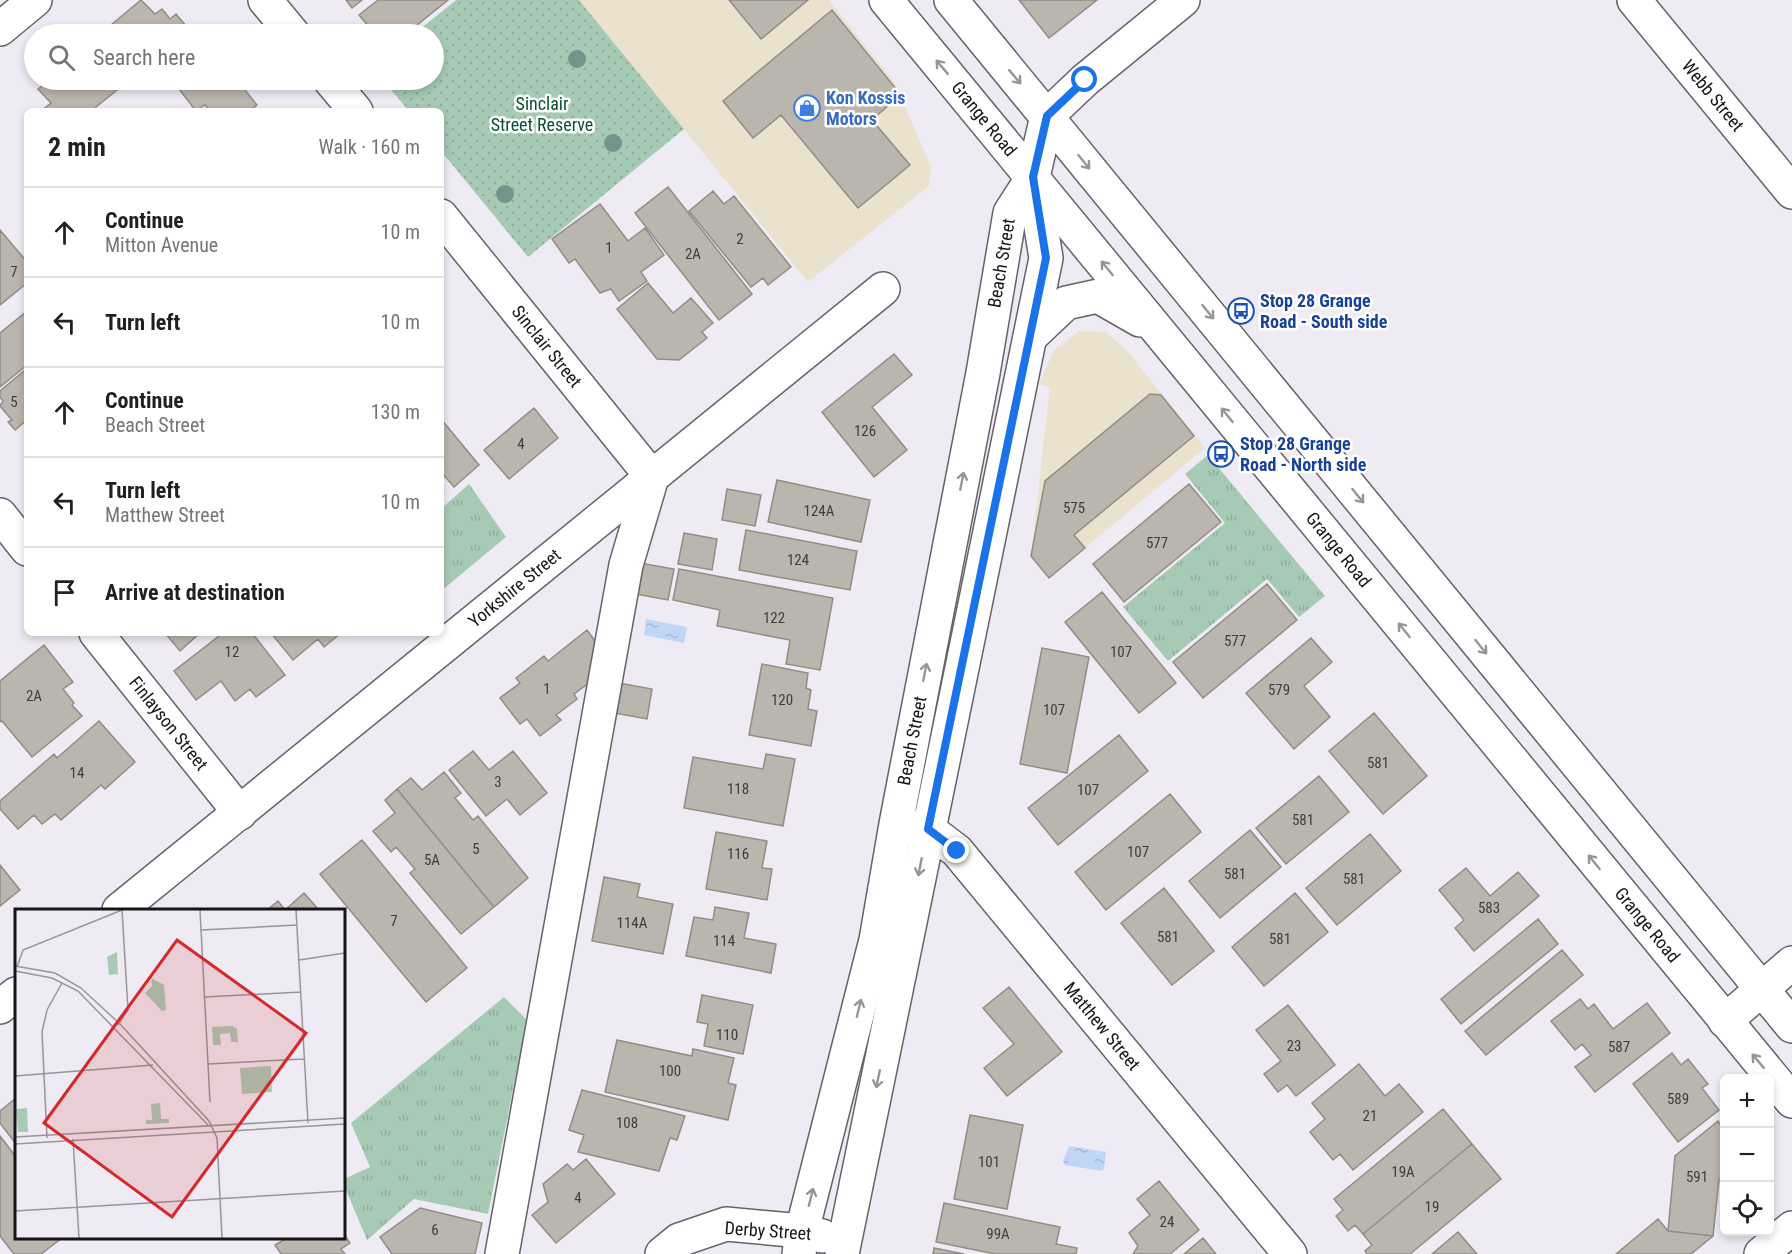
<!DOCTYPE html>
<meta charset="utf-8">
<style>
body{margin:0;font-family:"Roboto Condensed",sans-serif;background:#f6f6f6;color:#202124}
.controls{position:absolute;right:18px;bottom:18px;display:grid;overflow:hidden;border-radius:9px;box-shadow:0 3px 9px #0003}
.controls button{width:54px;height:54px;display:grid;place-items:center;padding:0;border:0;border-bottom:2px solid #e0e0e0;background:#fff;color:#202124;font:30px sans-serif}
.stop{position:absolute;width:18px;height:18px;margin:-14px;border:4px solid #1a73e8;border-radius:50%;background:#fff}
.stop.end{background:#1a73e8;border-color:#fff;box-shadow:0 2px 6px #0008}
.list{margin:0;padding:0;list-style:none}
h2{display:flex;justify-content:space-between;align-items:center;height:78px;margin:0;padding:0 24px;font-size:26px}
h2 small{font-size:20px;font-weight:400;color:#757577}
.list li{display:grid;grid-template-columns:39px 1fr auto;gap:18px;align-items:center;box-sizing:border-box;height:90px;padding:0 24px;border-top:2px solid #e0e0e0}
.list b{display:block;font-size:22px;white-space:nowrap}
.list p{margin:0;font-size:20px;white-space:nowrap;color:#757577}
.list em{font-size:20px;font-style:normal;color:#757577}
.icon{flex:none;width:33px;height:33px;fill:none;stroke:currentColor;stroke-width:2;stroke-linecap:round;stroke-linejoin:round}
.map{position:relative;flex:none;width:1792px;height:1254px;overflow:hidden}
.search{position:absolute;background:#fff;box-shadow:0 3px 9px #0003;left:24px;top:24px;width:420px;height:66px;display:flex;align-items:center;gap:15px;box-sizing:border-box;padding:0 21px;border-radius:33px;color:#757577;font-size:22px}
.panel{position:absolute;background:#fff;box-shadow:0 3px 9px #0003;left:24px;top:108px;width:420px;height:528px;border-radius:9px}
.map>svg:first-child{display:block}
.commercial{fill:#ebe2cd}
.grass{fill:url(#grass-tufts)}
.park{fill:url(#park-dots)}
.water{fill:url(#water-ripples)}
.building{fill:#bab5ad;stroke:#918c85;stroke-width:1.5}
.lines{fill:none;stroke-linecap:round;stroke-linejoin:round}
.minor-casing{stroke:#656269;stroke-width:36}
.major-casing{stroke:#656269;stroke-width:36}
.minor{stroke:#fff;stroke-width:33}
.major{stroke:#fff;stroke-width:33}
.tree{fill:#719589}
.oneway{stroke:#969697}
.route{stroke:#1a73e8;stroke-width:8}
.labels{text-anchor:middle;stroke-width:5;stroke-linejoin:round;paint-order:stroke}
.number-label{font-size:15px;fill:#3f3d3d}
.street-label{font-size:18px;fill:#161518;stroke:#fff}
.shop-label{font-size:18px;font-weight:bold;fill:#366cbe;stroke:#fff;text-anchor:start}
.park-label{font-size:18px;fill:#0b4e31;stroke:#fff}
.transit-label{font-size:18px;font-weight:bold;fill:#164399;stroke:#fff;text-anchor:start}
.inset-road{fill:none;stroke:#98959c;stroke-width:1.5}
.view{fill:#d62828;fill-opacity:0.15;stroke:#d62828;stroke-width:3}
.inset-edge{fill:none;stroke:#161518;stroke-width:3}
</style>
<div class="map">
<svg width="1792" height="1254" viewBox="0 0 1792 1254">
<defs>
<pattern id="grass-tufts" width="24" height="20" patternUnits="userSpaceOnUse" patternTransform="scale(1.5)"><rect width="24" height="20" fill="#a7cab5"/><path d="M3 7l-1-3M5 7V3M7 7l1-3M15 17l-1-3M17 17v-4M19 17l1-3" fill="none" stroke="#8fad9b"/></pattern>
<pattern id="park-dots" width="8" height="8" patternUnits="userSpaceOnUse" patternTransform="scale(1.5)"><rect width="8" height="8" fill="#a7cab5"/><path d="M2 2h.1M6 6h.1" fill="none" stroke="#8fad9b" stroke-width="1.8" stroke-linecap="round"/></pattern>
<pattern id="water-ripples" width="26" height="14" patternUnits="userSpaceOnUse" patternTransform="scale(1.5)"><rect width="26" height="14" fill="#c0d6f7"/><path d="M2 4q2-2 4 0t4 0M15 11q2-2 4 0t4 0" fill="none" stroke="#a4b7d3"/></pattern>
</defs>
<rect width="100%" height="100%" fill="#eeebf4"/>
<path class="commercial" d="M579 0H829L895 83 931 167 929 186 808 282Z
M1079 331 1106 332 1128 352 1205 448 1049 578 1031 556 1050 387 1039 384 1054 350Z"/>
<path class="grass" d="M1208 455 1325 596 1299 617 1267 579 1168 661 1123 607 1225 523 1185 474Z
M469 484 506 537 441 591V509Z
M504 997 527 1020 488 1214 414 1199 367 1240 344 1185V1179L370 1167 351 1123Z"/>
<path class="park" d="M456 0H579L684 129 528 257 441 151V111H409L383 80H434V34H414Z"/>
<path class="water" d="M646 619 687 627 684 643 644 635Z
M1069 1146 1106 1152 1104 1168 1102 1171 1065 1165 1063 1161Z"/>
<path class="building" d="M141 0 155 14 162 9 170 19 176 14 193 34H109L105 30Z
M346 0H362L352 8Z
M378 0H448L406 34H375L359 15Z
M729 0H808L761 39Z
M1019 0H1097L1049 38Z
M832 10 897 90 899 96 872 120 910 165 858 208 781 115 753 138 723 101Z
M50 80H116L122 86 91 111H41L51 103 38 89Z
M172 80H237L257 105 249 111H210L205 105 196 111Z
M668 187 752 294 719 320 635 213Z
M713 191 724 204 734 196 791 267 768 285 763 278 751 287 689 211Z
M600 204 628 241 645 228 664 255 641 272 647 281 619 301 611 289 600 293 575 259 569 263 552 239Z
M0 230 27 262V283L0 305Z
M648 283 673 313 691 298 713 323 702 332 707 338 679 360 657 359 617 309Z
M27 311V365L0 387V333Z
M894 354 912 375 872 407 907 450 874 477 822 412Z
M24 371 27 376V420L15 430 8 422 12 420 0 406 3 401 0 397V391Z
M1150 394 1161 395 1194 436 1074 535 1085 548 1049 578 1031 556 1045 481Z
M534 408 558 438 509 479 484 450Z
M441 419 479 465 454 487 441 472Z
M777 480 870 500 861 542 768 522Z
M1189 484 1221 522 1124 602 1093 564Z
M727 489 761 495 755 526 722 520Z
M746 530 857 551 850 590 739 570Z
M684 533 717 539 712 570 678 564Z
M640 563 674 569 668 600 635 594Z
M679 569 833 598 820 670 786 664 790 640 717 626 720 610 673 600Z
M1267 584 1297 620 1203 698 1173 662Z
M1102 592 1176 683 1139 713 1065 622Z
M587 630 600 648 597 677 574 694 577 699 556 715 561 720 540 736 527 719 520 724 500 698 520 683 516 678 544 656 548 661Z
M165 633H200L180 651Z
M223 633H252L285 675 256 697 250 689 235 701 221 681 196 700 174 671Z
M271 633H341L324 647 318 639 293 660Z
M1311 638 1332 662 1304 686 1330 717 1294 749 1246 693Z
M44 645 73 682 63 689 74 703 72 705 82 716 32 757 2 721 0 722V681Z
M1042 648 1089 657 1067 773 1020 764Z
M762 664 808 673 806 688 811 690 808 709 817 711 811 746 749 735Z
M619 683 652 689 647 719 614 713Z
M1374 713 1427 776 1383 814 1329 751Z
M99 721 135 762 105 789 101 785 61 820 55 814 42 824 34 815 18 829 0 809V801L54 754 57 758Z
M1119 735 1148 771 1058 845 1028 808Z
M473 751 489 770 513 751 547 793 520 815 507 799 486 816 449 770Z
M766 754 795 759 783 826 684 808 693 757 763 769Z
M444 772 461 793 455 798 473 820 478 816 528 878 494 907 397 789 411 778 422 790Z
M1319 776 1349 812 1286 864 1256 828Z
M397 789 494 907 461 934 410 873 415 869 396 847 391 852 373 831 395 813 385 800Z
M1170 794 1201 832 1106 910 1075 872Z
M1250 830 1281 867 1220 918 1189 881Z
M716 832 767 841 762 868 772 869 767 900 706 889Z
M1370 834 1401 871 1337 925 1306 888Z
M362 840 467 968 426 1002 320 874Z
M0 865 20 890 0 906Z
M1466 868 1490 896 1518 872 1539 896 1474 951 1455 928 1464 920 1439 890Z
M604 877 640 884 637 897 673 904 663 954 592 941Z
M1164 888 1214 951 1172 985 1121 923Z
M304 893 319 910H267L278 901 285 910Z
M1295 893 1328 932 1264 986 1232 947Z
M715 907 749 913 744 938 776 944 771 973 686 956 694 917 713 920Z
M1538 919 1558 944 1461 1024 1441 999Z
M1562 950 1583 975 1486 1055 1465 1031Z
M1009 987 1062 1052 1007 1096 984 1068 1014 1044 983 1008Z
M702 995 753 1005 743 1054 704 1046 708 1024 697 1022Z
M1580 999 1588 1009 1594 1004 1613 1029 1647 1003 1670 1033 1595 1092 1575 1067 1591 1055 1582 1044 1575 1050 1551 1021Z
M1288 1005 1335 1065 1296 1096 1287 1085 1278 1092 1264 1074 1281 1061 1256 1030Z
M617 1040 692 1056 693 1049 734 1058 728 1083 736 1085 728 1120 605 1092Z
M1672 1053 1681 1065 1688 1059 1708 1084 1702 1088 1719 1110 1678 1142 1633 1084Z
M1359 1064 1385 1096 1399 1084 1423 1112 1353 1170 1340 1154 1333 1160 1310 1132 1325 1119 1312 1103Z
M582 1090 685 1116 677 1140 670 1138 659 1171 578 1152 584 1135 569 1130Z
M16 1098V1144L0 1123V1111Z
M1443 1109 1472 1144 1363 1234 1355 1225 1348 1231 1336 1216 1343 1210 1334 1199Z
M970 1115 1023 1125 1007 1209 954 1199Z
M1718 1121 1724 1129V1175L1719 1180 1713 1236 1668 1231 1675 1156Z
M0 1136 16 1157V1238H62L41 1254H14L0 1236Z
M1472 1144 1501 1179 1410 1254H1367L1365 1251 1372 1245 1363 1234Z
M586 1159 615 1194 556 1243 532 1215 548 1202 543 1184 567 1164 573 1170Z
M1159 1181 1199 1230 1170 1254H1133L1138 1246 1129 1233 1150 1215 1137 1199Z
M944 1203 1060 1227 1056 1244 1077 1248 1076 1254H995L936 1242Z
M420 1208 482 1223 475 1254H392L380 1237Z
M1658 1219 1668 1231 1713 1236 1691 1254H1616Z
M1458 1232 1477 1254H1432Z
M344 1234 350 1243 341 1249 345 1254H281L275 1245 287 1238H344Z
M1203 1238 1216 1254H1184Z
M934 1248 964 1254H933Z"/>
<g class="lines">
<g class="minor-casing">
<g id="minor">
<path d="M265 0 293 34"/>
<path id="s1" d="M1634 0 1792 192"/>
<path d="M330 80 356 111"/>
<path id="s2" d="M441 216 652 477 626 565 502 1254"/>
<path d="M0 515 27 549"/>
<path id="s3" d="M96 633 240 813"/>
<path id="s4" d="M910 827 928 829 957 851 1290 1254"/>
<path id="s5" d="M119 910 883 289"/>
<path d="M0 1007 16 994"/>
<path d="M1725 1021 1792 963"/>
<path d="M662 1254 679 1240 726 1224 802 1231 822 1236"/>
<path id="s6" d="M799 1254 802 1231 876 940 896 824 983 373 1010 213 1033 177 1047 116 1085 80 1183 0"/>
<path d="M842 1254 1046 258 1033 177"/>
<path d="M1761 1254 1792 1228"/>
</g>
</g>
<g class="major-casing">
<g id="major">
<path id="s7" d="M886 0 1792 1101"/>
<path d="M951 0 1792 1026"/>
<path d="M0 29 35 0"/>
<path d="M1030 337 1066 303 1098 296 1140 320"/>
</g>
</g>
<use href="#minor" class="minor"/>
<use href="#major" class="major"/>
</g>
<g class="tree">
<circle cx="577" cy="59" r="9"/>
<circle cx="613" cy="143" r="9"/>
<circle cx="505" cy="194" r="9"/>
</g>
<defs><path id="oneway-shaft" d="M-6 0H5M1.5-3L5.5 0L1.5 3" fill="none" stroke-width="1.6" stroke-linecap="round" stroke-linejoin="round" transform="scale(1.5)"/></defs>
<g class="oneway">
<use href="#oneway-shaft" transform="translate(942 67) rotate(-130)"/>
<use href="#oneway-shaft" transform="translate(1015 77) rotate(50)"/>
<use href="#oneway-shaft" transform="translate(1084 162) rotate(51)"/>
<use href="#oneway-shaft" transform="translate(1107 268) rotate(-129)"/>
<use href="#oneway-shaft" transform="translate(1208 312) rotate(51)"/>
<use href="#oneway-shaft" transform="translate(1227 415) rotate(-129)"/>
<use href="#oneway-shaft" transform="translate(962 481) rotate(-79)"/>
<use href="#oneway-shaft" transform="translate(1358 496) rotate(51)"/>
<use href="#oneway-shaft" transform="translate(1404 630) rotate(-129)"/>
<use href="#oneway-shaft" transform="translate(1481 647) rotate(51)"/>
<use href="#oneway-shaft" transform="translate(925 672) rotate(-79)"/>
<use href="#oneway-shaft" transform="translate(1594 862) rotate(-129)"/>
<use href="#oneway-shaft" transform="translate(920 867) rotate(101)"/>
<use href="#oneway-shaft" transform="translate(859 1008) rotate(-76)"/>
<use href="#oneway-shaft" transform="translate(1758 1061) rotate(-130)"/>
<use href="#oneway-shaft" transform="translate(878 1079) rotate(102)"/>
<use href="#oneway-shaft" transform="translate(811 1197) rotate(-76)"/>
</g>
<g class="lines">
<path class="route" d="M957 851 928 829 1046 258 1033 177 1047 116 1085 80"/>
</g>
<defs>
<g id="shop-ring" transform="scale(1.35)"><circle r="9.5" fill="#fff" stroke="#3f7fe0" stroke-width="1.5"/><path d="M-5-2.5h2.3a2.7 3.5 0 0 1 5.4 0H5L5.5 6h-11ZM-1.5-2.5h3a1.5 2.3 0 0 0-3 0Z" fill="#3f7fe0"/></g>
<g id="bus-ring" transform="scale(1.35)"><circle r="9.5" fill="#fff" stroke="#1a4fb4" stroke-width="1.5"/><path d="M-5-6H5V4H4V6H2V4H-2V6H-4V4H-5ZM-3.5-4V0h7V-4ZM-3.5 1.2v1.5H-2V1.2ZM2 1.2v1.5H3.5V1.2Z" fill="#1a4fb4"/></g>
</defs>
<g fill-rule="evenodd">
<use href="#shop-ring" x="807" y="108"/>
<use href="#bus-ring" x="1241" y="311"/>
<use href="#bus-ring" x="1221" y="454"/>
</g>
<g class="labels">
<g class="number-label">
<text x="740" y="244">2</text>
<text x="609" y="253">1</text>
<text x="693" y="259">2A</text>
<text x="14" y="277">7</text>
<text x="14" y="407">5</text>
<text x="865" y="436">126</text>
<text x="521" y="449">4</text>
<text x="1074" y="513">575</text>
<text x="819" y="516">124A</text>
<text x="1157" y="548">577</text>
<text x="798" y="565">124</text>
<text x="774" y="623">122</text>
<text x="1235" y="646">577</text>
<text x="232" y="657">12</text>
<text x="1121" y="657">107</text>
<text x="547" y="694">1</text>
<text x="1279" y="695">579</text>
<text x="34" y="701">2A</text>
<text x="782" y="705">120</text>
<text x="1054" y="715">107</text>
<text x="1378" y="768">581</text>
<text x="77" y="778">14</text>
<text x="498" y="787">3</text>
<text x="738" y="794">118</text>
<text x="1088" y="795">107</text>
<text x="1303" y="825">581</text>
<text x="476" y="854">5</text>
<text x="1138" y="857">107</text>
<text x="738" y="859">116</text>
<text x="432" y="865">5A</text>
<text x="1235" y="879">581</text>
<text x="1354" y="884">581</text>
<text x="1489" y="913">583</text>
<text x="394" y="926">7</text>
<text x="632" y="928">114A</text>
<text x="1168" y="942">581</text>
<text x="1280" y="944">581</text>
<text x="724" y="946">114</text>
<text x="727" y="1040">110</text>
<text x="1294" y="1051">23</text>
<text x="1619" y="1052">587</text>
<text x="670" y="1076">100</text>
<text x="1678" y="1104">589</text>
<text x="1370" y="1121">21</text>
<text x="627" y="1128">108</text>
<text x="989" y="1167">101</text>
<text x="1403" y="1177">19A</text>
<text x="1697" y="1182">591</text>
<text x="578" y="1203">4</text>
<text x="1432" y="1212">19</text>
<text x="1167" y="1227">24</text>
<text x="435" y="1235">6</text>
<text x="998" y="1239">99A</text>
</g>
<g class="street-label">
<text dy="6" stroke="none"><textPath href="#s1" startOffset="124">Webb Street</textPath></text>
<text dy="6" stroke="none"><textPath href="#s7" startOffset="154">Grange Road</textPath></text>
<text dy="6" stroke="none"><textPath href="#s6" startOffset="1012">Beach Street</textPath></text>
<text dy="6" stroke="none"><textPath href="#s2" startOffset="168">Sinclair Street</textPath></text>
<text dy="6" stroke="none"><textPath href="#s7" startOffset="712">Grange Road</textPath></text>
<text dy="6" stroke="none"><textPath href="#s5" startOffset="510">Yorkshire Street</textPath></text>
<text dy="6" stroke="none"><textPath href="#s3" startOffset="116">Finlayson Street</textPath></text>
<text dy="6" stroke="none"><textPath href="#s6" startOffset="526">Beach Street</textPath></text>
<text dy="6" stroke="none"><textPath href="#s7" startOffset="1198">Grange Road</textPath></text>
<text dy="6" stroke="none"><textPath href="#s4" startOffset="282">Matthew Street</textPath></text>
<text transform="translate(768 1231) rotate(4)" y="6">Derby Street</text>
</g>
<g class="shop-label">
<text x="826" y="104">Kon Kossis<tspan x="826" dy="21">Motors</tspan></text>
</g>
<g class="park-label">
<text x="542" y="110">Sinclair<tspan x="542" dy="21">Street Reserve</tspan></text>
</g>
<g class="transit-label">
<text x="1260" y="307">Stop 28 Grange<tspan x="1260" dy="21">Road - South side</tspan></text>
<text x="1240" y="450">Stop 28 Grange<tspan x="1240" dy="21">Road - North side</tspan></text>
</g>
</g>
<g transform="translate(15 909)">
<rect width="330" height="330" fill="#eeebf4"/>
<path d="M136 69 149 76 151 101 147 102 130 84 137 77ZM217 117 222 120 223 133H216L215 124 205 125 206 136H198L197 118ZM145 194 146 210H154V214L131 215V211H137L136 195Z" fill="#a7cab5"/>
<path d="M256 157 257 183 227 185 225 159Z" fill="#a7cab5"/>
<path d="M102 43 103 65 94 66 92 48ZM12 199 13 223H3L1 200Z" fill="#a7cab5"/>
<path class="inset-road" d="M185 1 195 193M281 1 293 214M186 21 282 16M284 51 330 44M0 57 40 64 66 79 105 115 194 212 202 229 207 329M2 58 8 41 107 1M0 62 37 69 63 82 193 216M190 88 286 83M103 116 113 101 107 1M193 155 289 150M0 167 138 156M0 228 330 209M32 229 27 123 32 101 47 74M58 230 64 329M0 235 330 215M0 302 330 282"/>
<path class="view" d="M162 31 291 124 157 308 29 214Z"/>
<rect width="330" height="330" class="inset-edge"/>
</g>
</svg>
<div class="controls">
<button>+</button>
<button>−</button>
<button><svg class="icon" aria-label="locate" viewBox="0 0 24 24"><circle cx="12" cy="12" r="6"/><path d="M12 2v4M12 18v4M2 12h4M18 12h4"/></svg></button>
</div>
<div class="stop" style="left:1085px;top:80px"></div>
<div class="stop end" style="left:957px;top:851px"></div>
<div class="search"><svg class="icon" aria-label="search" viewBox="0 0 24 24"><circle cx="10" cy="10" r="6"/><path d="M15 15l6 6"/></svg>Search here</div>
<section class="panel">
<h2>2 min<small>Walk · 160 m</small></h2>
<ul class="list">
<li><svg class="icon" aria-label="ahead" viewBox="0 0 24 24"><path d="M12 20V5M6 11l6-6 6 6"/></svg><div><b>Continue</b><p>Mitton Avenue</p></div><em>10 m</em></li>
<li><svg class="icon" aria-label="left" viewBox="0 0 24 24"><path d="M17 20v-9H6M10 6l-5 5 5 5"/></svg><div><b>Turn left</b></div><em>10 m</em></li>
<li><svg class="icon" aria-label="ahead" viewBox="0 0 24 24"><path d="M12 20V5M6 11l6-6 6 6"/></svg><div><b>Continue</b><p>Beach Street</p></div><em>130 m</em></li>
<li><svg class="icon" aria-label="left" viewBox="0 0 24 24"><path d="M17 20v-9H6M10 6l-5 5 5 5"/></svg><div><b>Turn left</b><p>Matthew Street</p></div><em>10 m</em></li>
<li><svg class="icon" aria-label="arrive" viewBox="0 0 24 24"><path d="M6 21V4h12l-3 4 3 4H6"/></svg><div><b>Arrive at destination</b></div></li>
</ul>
</section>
</div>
